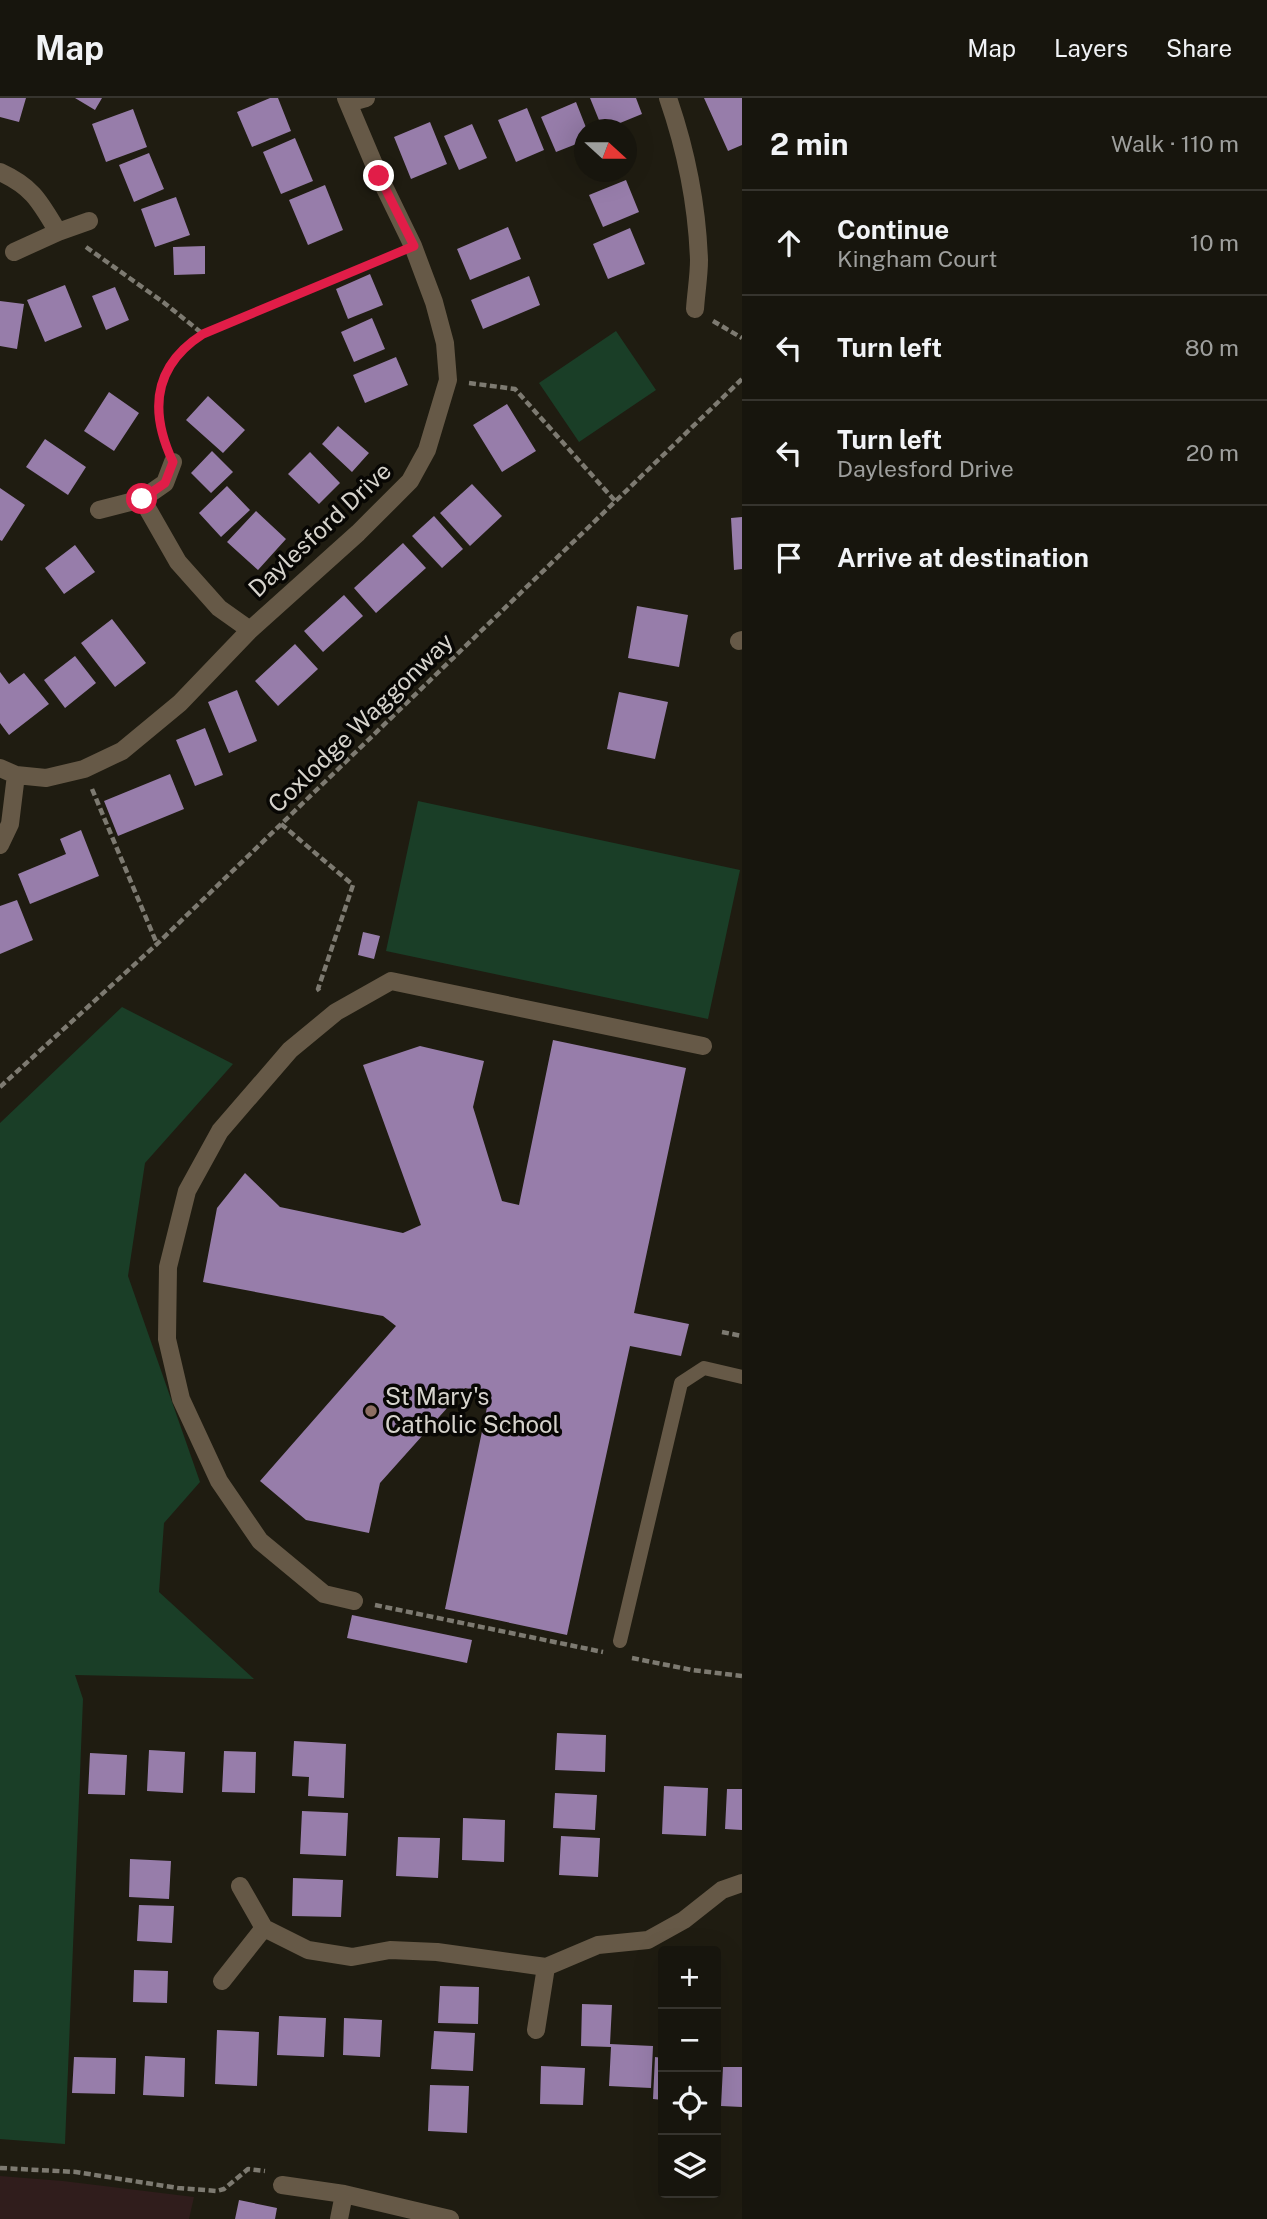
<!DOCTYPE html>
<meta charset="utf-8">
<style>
body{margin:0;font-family:"Public Sans",sans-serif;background:#24221b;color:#f1f3f6}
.controls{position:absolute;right:21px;bottom:21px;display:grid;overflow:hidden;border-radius:7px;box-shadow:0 7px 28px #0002}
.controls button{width:63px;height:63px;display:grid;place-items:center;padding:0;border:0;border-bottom:2px solid #36342e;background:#17150d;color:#f1f3f6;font:35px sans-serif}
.compass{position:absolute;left:574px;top:21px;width:63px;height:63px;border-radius:50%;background:#17150d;box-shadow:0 7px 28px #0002;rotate:111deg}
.stop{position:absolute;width:21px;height:21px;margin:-16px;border:5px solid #e11d48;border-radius:50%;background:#fff}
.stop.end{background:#e11d48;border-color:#fff;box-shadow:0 2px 7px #0008}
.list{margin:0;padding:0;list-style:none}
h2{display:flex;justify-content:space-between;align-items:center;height:91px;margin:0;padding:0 28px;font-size:30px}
h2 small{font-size:23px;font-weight:400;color:#9e9f9d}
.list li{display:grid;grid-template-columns:46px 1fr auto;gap:21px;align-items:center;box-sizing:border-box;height:105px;padding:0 28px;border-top:2px solid #36342e}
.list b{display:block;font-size:26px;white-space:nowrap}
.list p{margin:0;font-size:23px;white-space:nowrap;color:#9e9f9d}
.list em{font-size:23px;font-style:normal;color:#9e9f9d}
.icon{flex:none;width:38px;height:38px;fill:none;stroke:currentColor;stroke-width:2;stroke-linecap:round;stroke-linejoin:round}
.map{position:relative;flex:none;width:742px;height:2121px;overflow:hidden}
header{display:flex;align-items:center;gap:42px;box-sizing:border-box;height:98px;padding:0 35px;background:#17150d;border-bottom:2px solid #36342e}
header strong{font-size:33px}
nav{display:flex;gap:38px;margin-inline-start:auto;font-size:24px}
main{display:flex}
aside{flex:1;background:#17150d}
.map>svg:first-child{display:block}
.commercial{fill:#301d1c}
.green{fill:#1a3e27}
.building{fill:#977daa}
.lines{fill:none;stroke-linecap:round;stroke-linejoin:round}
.path{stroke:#7d7a71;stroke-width:4.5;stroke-dasharray:7 3.5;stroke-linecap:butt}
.service{stroke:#665947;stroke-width:14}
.pedestrian{stroke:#665947;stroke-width:18}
.minor{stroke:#665947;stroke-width:18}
.route{stroke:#e11d48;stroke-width:9}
.education-dot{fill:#8d6e63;stroke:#080704;stroke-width:2.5}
.labels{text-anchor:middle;stroke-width:7;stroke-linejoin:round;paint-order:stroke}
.street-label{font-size:24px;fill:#d6d3cc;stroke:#080704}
.poi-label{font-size:24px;fill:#d6d3cc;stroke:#080704;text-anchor:start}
</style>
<header>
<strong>Map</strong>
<nav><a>Map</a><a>Layers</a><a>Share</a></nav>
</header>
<main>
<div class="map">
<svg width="742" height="2121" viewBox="0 0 742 2121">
<rect width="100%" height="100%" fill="#1f1c11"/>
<path class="commercial" d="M0 2078 63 2083 194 2099 189 2121H0Z"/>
<path class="green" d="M616 233 656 292 579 344 539 285Z
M418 703 740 772 708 921 386 853Z
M122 909 233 966 145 1065 128 1178 200 1384 164 1425 159 1494 254 1581 75 1577 83 1601 65 2046 0 2041V1025Z"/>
<path class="building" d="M0 0H26L19 24 0 19Z
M75 0H102L95 12Z
M270 0H278L291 33 252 49 237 14Z
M590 0H636L642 16 603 32Z
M704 0H742V47L728 53Z
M576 4 587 32H584V43L556 54 541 19Z
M527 10 544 52 516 64 498 22Z
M133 11 147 49 106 64 92 26Z
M430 24 447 66 411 81 394 39Z
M472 26 487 60 459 72 444 38Z
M295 40 313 83 281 96 263 54Z
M149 55 164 91 134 104 119 67Z
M626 82 639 114 603 129 589 97Z
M325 87 343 132 308 147 289 102Z
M176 99 190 137 155 149 141 111Z
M508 129 521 161 470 182 457 151Z
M630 130 645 166 608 181 593 146Z
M205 148V176L174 177 173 149Z
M370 176 383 207 348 221 336 191Z
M529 178 540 207 483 231 471 202Z
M65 187 82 229 45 244 27 202Z
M115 189 129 222 106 232 92 198Z
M0 203 24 206 17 251 0 248Z
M372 220 385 251 354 264 341 234Z
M396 259 408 287 365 305 353 277Z
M109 294 139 315 114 353 84 333Z
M208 298 245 332 223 355 186 322Z
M507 306 536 353 502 374 473 327Z
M338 328 369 355 352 374 322 346Z
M45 341 86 369 68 397 26 369Z
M212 353 233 374 211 395 191 375Z
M310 354 340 385 319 406 288 376Z
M472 386 502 418 470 448 440 415Z
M227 388 250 412 221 439 199 415Z
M0 390 25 407 2 443 0 442Z
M256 413 286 441 258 472 227 444Z
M434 418 463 451 442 470 412 438Z
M742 419V471L734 472 731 420Z
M403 445 426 470 376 515 354 490Z
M75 447 95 474 64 496 45 470Z
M344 497 363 518 323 554 304 533Z
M637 508 688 517 679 569 628 560Z
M112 521 146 565 115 589 81 545Z
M295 546 318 571 278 608 255 583Z
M75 558 96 585 65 610 44 582Z
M0 574 9 586 24 575 49 606 9 637 0 625Z
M237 592 257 643 229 655 208 604Z
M619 594 668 604 655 661 607 651Z
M205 630 223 677 195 688 176 642Z
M170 676 184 711 118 738 104 703Z
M81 732 99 778 30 806 18 776 66 756 60 741Z
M17 802 33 842 0 856V808Z
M363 834 380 838 374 861 358 857Z
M553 942 686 970 634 1215 689 1226 681 1258 630 1248 567 1537 445 1511 490 1295 465 1290 380 1385 369 1435 306 1422 260 1383 396 1228 383 1218 203 1184 217 1110 245 1075 280 1109 403 1135 421 1127 363 967 420 948 484 963 473 1009 502 1103 519 1107Z
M352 1517 472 1542 467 1565 347 1540Z
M557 1635 606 1637 605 1674 555 1672Z
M294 1643 346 1646 344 1700 308 1698 309 1679 292 1678Z
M149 1652 185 1654 183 1695 147 1693Z
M224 1653 256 1654 255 1695 222 1694Z
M90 1655 127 1657 125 1697 88 1696Z
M664 1688 708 1690 706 1738 662 1736Z
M727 1691H742V1732L725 1731Z
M555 1695 597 1697 595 1732 553 1730Z
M302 1713 348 1715 346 1758 300 1756Z
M463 1720 505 1722 504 1764 462 1762Z
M561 1738 600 1740 598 1779 559 1777Z
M398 1739 440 1740 438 1780 396 1778Z
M130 1761 171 1763 169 1801 129 1799Z
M293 1780 343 1782 341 1819 292 1818Z
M139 1807 174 1808 172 1845 137 1843Z
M134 1872 168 1873 167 1905 133 1904Z
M440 1888 479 1889 478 1926 438 1925Z
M582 1906 612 1907 610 1946 653 1948 651 1990 609 1988 611 1949 581 1948Z
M279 1918 326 1920 324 1959 277 1957Z
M344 1920 382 1922 380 1959 343 1957Z
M217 1932 259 1934 257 1988 215 1986Z
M434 1933 475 1935 473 1973 431 1971Z
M145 1958 185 1960 184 1999 143 1997Z
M74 1959 116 1960 115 1996 72 1995Z
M655 1959 663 1960V2002L653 2001Z
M541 1968 585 1970 583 2007 540 2006Z
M723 1969H742V2009L721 2008Z
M430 1987 469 1988 467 2035 428 2033Z
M239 2102 277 2110 275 2121H235Z"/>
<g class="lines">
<path class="path" d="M86 149 163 204 203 236
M713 223 742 240
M469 285 515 291 616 404
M165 342C150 296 163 262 203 236L393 156
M92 691 157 846
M281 726 353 787 318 891 321 895
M0 989 157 846 742 281
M722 1234 742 1238
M375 1507 603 1554
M632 1560 692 1572 742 1578
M0 2070 76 2074 178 2090 217 2093 224 2091 248 2071 265 2073"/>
<path class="service" d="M620 1543 681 1285 704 1270 742 1279"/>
<path class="pedestrian" d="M354 1503 324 1496 260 1443 219 1383 181 1301 167 1241 168 1169 187 1093 220 1033 290 952 336 914 391 883 703 948"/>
<path class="minor" d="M668 0C686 52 697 106 699 162 699 178 696 195 695 211
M348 5 366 0
M0 74C33 89 40 104 58 134
M14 154 58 134 89 123
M142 401 178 464 219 510 250 532
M99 412 142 401 165 385 173 364
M739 543 742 542
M0 670 16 677 46 680 84 671 122 653 180 605 250 532 358 435 410 383 427 352 448 282 445 245 434 204 413 148 379 78 346 0
M0 747 10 726 16 677
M240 1788 264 1830 308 1852 352 1859 390 1852 437 1854 546 1869 598 1847 648 1842 684 1822 722 1792 742 1785
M222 1883 264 1830
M536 1932 546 1869
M282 2087 344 2096 450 2121
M339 2121 344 2096"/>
</g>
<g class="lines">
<path class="route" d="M142 401 165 385 173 364C149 313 153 268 203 236L414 148 379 78"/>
</g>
<circle class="education-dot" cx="371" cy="1313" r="7"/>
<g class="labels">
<g class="street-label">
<text transform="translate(320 432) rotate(-43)" y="8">Daylesford Drive</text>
<text transform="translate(361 625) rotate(-44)" y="8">Coxlodge Waggonway</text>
</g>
<g class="poi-label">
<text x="385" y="1307">St Mary's<tspan x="385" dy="28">Catholic School</tspan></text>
</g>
</g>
</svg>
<div class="controls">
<button>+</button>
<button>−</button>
<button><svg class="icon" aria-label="locate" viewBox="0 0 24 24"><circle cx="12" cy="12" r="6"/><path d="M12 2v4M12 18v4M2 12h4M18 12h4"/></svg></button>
<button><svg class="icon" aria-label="layers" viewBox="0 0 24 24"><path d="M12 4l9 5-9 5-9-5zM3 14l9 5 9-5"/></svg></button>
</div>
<svg class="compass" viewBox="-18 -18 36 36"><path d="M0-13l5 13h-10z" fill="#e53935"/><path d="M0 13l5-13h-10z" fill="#9e9f9d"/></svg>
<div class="stop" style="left:142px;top:401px"></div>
<div class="stop end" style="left:379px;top:78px"></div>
</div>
<aside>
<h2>2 min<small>Walk · 110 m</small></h2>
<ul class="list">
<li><svg class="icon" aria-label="ahead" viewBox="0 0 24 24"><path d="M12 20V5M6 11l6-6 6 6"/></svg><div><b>Continue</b><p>Kingham Court</p></div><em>10 m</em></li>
<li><svg class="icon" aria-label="left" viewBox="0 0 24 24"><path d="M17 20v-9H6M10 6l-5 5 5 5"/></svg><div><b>Turn left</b></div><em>80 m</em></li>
<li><svg class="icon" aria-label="left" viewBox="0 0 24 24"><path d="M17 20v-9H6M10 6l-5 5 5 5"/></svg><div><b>Turn left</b><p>Daylesford Drive</p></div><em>20 m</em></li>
<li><svg class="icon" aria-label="arrive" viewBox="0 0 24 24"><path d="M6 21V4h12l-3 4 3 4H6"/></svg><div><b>Arrive at destination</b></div></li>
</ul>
</aside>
</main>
